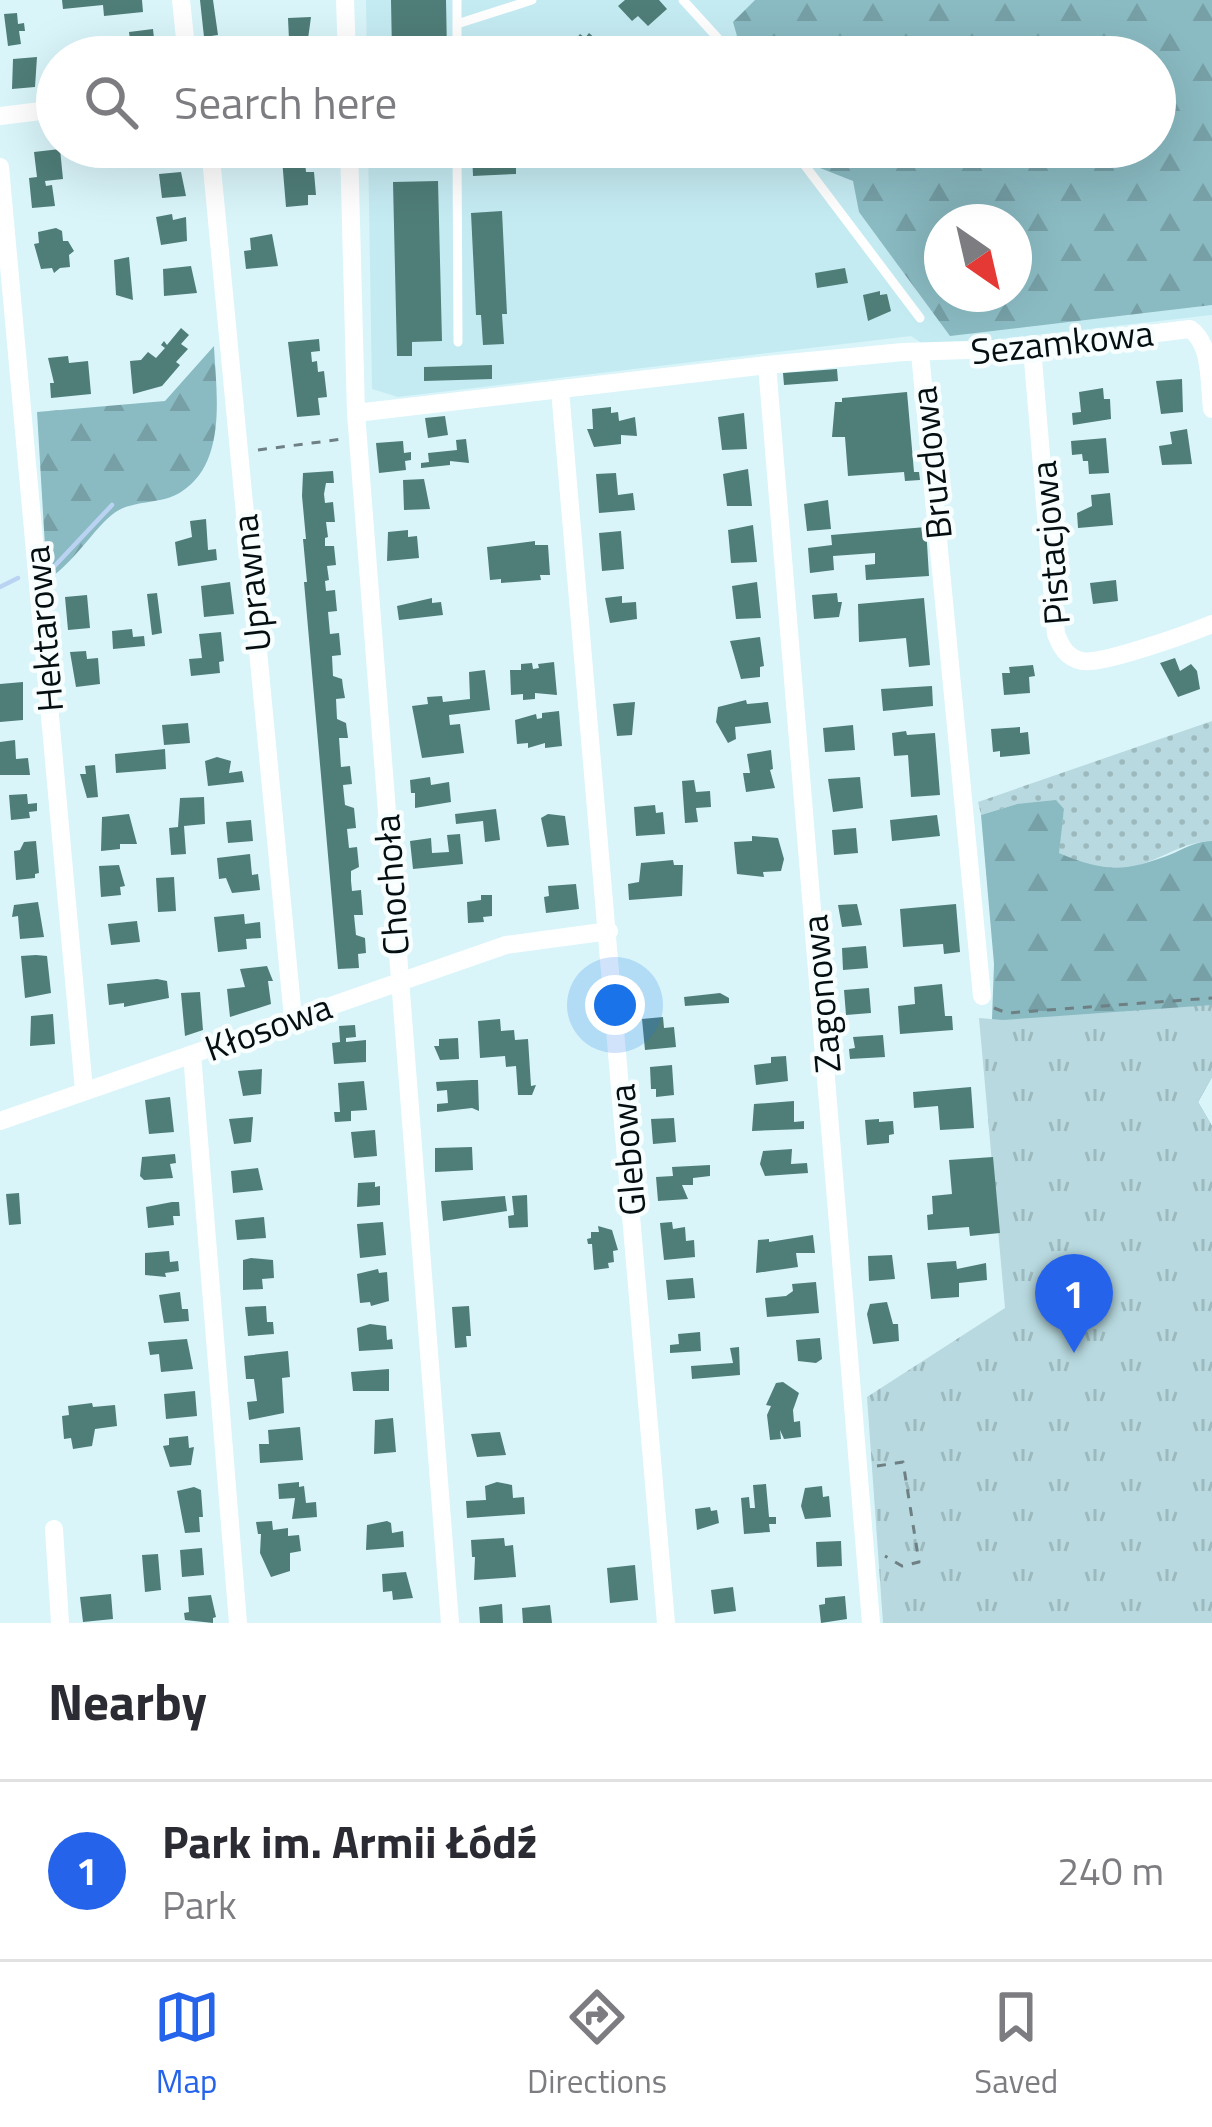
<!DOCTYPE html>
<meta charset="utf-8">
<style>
body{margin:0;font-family:"Titillium Web",sans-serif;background:#f7f7f7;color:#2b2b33}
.compass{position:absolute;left:924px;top:204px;width:108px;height:108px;border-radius:50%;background:#fff;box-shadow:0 12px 48px #0002;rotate:146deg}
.you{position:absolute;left:615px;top:1005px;width:42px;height:42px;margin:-30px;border:9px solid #fff;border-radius:50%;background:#1a73e8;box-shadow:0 0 0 18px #1a73e833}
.badge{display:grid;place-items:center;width:78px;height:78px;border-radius:50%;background:#2563eb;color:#fff;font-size:39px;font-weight:700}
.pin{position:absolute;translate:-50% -99px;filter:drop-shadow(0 3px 6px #0008)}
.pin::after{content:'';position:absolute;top:63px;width:42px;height:36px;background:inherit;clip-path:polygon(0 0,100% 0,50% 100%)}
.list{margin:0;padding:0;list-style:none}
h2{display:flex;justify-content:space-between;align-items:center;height:156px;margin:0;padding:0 48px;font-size:51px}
h2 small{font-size:39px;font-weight:400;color:#7c7c81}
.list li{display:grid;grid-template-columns:78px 1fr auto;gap:36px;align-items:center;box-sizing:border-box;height:180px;padding:0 48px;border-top:3px solid #e1e1e2}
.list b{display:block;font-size:45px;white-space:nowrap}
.list p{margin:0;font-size:39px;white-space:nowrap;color:#7c7c81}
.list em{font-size:39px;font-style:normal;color:#7c7c81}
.icon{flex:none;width:66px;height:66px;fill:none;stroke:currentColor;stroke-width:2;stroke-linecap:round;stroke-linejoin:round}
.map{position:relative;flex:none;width:1212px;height:1623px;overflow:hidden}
.search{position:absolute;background:#fff;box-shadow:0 12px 48px #0002;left:36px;right:36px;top:36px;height:132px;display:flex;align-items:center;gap:30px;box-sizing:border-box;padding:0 42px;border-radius:66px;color:#7c7c81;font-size:45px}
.sheet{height:336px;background:#fff}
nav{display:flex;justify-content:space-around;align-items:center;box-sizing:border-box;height:168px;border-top:3px solid #e1e1e2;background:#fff;font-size:33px;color:#7c7c81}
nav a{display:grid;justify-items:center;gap:6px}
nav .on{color:#2563eb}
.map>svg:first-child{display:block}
.built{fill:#c5ebf2;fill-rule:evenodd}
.grass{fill:url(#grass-dots)}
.forest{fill:url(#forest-firs);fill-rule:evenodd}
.park{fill:url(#park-tufts)}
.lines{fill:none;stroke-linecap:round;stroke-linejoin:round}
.stream{stroke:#bad3f2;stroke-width:4.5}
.building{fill:#4f7d78}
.path{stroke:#6e8084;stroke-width:3;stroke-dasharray:9 9;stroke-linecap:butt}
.service{stroke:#fff;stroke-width:9}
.minor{stroke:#fff;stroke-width:18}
.labels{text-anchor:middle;stroke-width:9;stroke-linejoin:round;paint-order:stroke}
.street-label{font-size:36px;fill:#050e10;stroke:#f8fdfe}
</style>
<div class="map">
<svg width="1212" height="1623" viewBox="0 0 1212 1623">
<defs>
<pattern id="grass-dots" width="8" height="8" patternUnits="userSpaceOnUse" patternTransform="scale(3)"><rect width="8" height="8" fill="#b7d9df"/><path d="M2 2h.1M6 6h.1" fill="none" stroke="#9cb9be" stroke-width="1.8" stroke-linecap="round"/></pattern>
<pattern id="forest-firs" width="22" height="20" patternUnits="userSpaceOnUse" patternTransform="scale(3)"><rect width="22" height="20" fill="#8abac2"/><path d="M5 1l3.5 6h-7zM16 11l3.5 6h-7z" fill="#769fa6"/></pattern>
<pattern id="park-tufts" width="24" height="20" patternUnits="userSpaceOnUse" patternTransform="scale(3)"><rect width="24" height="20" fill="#b7d9df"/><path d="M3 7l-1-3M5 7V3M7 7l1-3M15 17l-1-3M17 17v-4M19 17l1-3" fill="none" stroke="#9cb9be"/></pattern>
</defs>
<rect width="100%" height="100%" fill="#d9f5fa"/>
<path class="built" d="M366 0H1212V315L938 346H926L911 336 398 397 372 389 368 147H1155V57H367ZM942 222H1014V294H942Z"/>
<path class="grass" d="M1212 721V841C1176 841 1144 874 1106 870 1091 868 1073 858 1058 853L1064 809 1017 804 981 815 978 802Z"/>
<path class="forest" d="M755 0H1212V305L950 336 859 212 853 181 820 168 805 147H1155V57H743L733 22ZM1014 222V294H942V222Z
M214 346C216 392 228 462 181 492 163 504 138 500 119 510 99 520 75 563 47 580L37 412 165 401Z
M1056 800 1064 809 1059 853C1106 873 1127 872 1174 853 1187 847 1198 841 1212 841V1077L1198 1102 1212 1126V1623L992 1019 994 964 981 815 1017 804Z"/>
<path class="park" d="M1212 1005V1077L1198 1102 1212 1126V1623H883L867 1397 1005 1308 979 1018 1003 1020Z"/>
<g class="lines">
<path class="stream" d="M49 572 112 505
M0 587 18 578"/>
</g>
<path class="building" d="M62 0H142L143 12 104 16 103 5 63 9Z
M200 0H213L218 35 204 37Z
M391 0H446L447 52 392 53Z
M625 0H659L667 9 648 26 638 16 632 21 618 6Z
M17 13 18 24 24 23 25 31H19L21 44 8 46 4 14Z
M311 17 308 39 289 40 288 18Z
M153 29 156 57H132L129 32Z
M589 33 604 46 601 50 610 57 572 54 576 48 572 44 580 34 585 38Z
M37 57 35 87 12 89 13 59Z
M281 147H314V150L304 151 306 172H314L316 195H308V205L286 207Z
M733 147H765L770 156 761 160 758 154 740 163Z
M60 149 63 179 45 181 46 186 52 185 55 206 32 208 29 178 37 177 34 152Z
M516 150V174L473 176 472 152Z
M181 172 186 196 162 198 159 174Z
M438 181 442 341 412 342V356H397L393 182Z
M502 211 507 314H502L504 344 483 345 481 315H476L471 213Z
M172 214 173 220 186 217 187 241 161 245 156 217Z
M56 228 62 231 63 241H68L74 251 69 255 70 267 60 268 54 273 52 268 41 269 34 244 39 243 38 232Z
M272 234 278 266 246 269 244 251 251 250 250 238Z
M129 257 133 300 116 295 114 260Z
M191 266 197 293 164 296 163 269Z
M845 268 848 283 817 288 815 273Z
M880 291V295L887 294 891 311 868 321 863 295Z
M181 328 189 335 181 344 188 349 176 362 180 365 162 386 133 394 130 361 141 360 148 352 156 358 165 348 161 345 164 341 167 345Z
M319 339 320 351 311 352 312 362 317 361 318 372 324 371 327 397 318 398 320 415 297 417 288 342Z
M68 356 69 363 88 361 91 394 51 398 50 383H54L48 358Z
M492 365V379L424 381V367Z
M837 369 838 381 784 385 783 373Z
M1182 379 1183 412 1161 414 1156 381Z
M1103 388 1104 399H1110L1111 419 1073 425 1072 413 1081 412 1079 392Z
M907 392 914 472H919L920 480 905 481 904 472 848 476 845 437H832L835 402H842V398Z
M611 407V413L618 412 619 421 635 417 637 436 621 435V444L594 447 587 429H593L592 409Z
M744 413 747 449 722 450 718 417Z
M445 416 448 435 428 438 425 418Z
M1187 429 1192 464 1162 465 1159 446 1172 444 1170 432Z
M1106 438 1109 473 1089 474 1088 461H1083L1082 454 1072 455 1071 441Z
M466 439 469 463 450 461V465L421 468V463L429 462 428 453 457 450 456 440Z
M403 441 404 453 411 452V460L405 461 406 470 379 473 376 443Z
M748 469 752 506H727L723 474Z
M333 471 334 483H326L324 494 325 503 333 502 335 522H326L328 537 325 538V546H334L336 565 327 566 329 580 325 581 326 591 335 590 336 601 337 611 328 612 330 634 339 633 341 655 332 656 333 676 342 679 343 687 345 698 336 699 337 719 346 723 348 738H339L340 752 341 767 350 766 352 784 343 785 345 805 354 808 356 828 347 829 349 848 357 847 359 867 351 871V881L352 891 361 890 363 915H354L356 935 365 938 366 953 358 954 359 968 338 969 304 582H307L303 539H306L302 496 303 473Z
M616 473 618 495 633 493 635 510 599 513 596 474Z
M424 479 430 509 404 510 403 480Z
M1110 493 1113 525 1078 528 1077 513 1092 506 1091 495Z
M828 500 831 529 807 531 804 504Z
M206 519 208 550 216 549 217 560 178 566 175 542 192 537 190 521Z
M753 525 757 562 731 563 728 530Z
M926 527 929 576 866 580 865 565 875 564V553L833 556 834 570 810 573 808 548 832 545 831 535Z
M408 530V537L417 536 419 558 387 561 388 532Z
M621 531 624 569 602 571 599 533Z
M535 541V545H548L550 575H540L541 580 501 583V579L490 580 487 547Z
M1116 580 1118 601 1093 604 1090 583Z
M230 582 234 614 204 617 201 586Z
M757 582 761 618 736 619 732 586Z
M157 593 162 633 152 635 147 594Z
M837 593 838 602H842L839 617 814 619 812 595Z
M87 595 90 628 68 630 65 597Z
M622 596V603L636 602 637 619 610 623 605 598Z
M432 598V603L441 602 443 615 399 620 397 606Z
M924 598 930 665 909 667 906 638 859 642 858 604Z
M132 629 133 637 144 636 145 646 113 649 112 631Z
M221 632 224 661 219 662 220 673 191 676 189 659 202 658 199 634Z
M760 637 764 666 760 667V677L741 679 730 641Z
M86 651 87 659 98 658 100 684 76 687 70 652Z
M1175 658 1180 671 1191 664 1197 671 1200 689 1178 697 1160 663Z
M554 662 557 695 535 693V699L523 700V694L511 695 510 670H521V664L532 663 533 669 539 668 538 664Z
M1033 665 1035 676 1029 677 1030 693 1004 695 1002 673H1010L1009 667Z
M485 670 490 710 449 715 450 725 460 724 464 753 422 758 412 706 428 704 427 697 442 696 443 702 470 699 469 672Z
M23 682V720L0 722V684Z
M932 686 933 706 883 711 881 689Z
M746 700 747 704 768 702 771 723 735 727 736 739 728 743 716 722 718 707Z
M635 702 632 735 617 736 613 704Z
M559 711 562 746 545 748V743L528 748V743L517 744 515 720 536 714 537 719 542 718V713Z
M188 723 190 743 164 745 162 725Z
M853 725 855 750 825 752 823 728Z
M1020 727V733L1028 732 1030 754 1000 757V751L993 752 991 729Z
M906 731 907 735 935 733 940 795 911 797 908 755 894 756 892 733Z
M15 740 16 759 28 758 30 775H0V742Z
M165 749 166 769 116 773 115 754Z
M771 750 773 769 770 770 775 788 746 792 743 773H750L747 754Z
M217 757 231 761 229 773 242 771 244 782 208 786 205 761Z
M95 765 98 797 87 798 80 774H86L85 766Z
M430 777 431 785 449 782 451 802 415 808V793H411L410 780Z
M860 777 863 808 833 812 828 779Z
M694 780 696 792 710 791 711 807 696 808 698 822 685 823 682 781Z
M27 794 28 804 37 803V811L29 812 30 818 11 820 9 795Z
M204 797 205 824 184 826 186 854 171 855 169 828 178 827 180 798Z
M655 805 656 813 663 812 665 834 636 836 634 807Z
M496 809 500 840 485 842 483 821 456 824 455 814Z
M129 814 137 844H120V849L101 851 102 817Z
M548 814 565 816 569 845 547 847 541 818Z
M937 815 940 836 892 841 890 820Z
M251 820 253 841 228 843 226 822Z
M856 828 858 853 834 855 832 830Z
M460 834 463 864 413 869 410 841 431 838 432 853 449 852 447 835Z
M752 836 778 838 784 859 781 871 763 872 764 877 737 874 734 842 752 841Z
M36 841 39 873 35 874V878L16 880 14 851 20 850 24 842Z
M250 854 252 875 258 874 260 890 232 893 226 878 219 879 217 858Z
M673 860 674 865H683L682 896 629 900 628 884 639 882 641 863Z
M119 865 125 886 120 887 121 895 101 897 99 866Z
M174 877 176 911 158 912 156 878Z
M576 884 579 909 546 913 544 897 549 896 548 886Z
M481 895H492V916L483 917 484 922 468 923 467 902 481 900Z
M38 902 44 937 20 939 18 916 12 917 14 905Z
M857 904 862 925 842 927 838 905Z
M956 904 960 952 944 954 943 944 903 947 900 909Z
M244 914 245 924 260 922 261 938 246 939 247 949 218 952 214 917Z
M137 921 140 942 111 945 108 924Z
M866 946 868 968 843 970 842 948Z
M36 955 47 956 51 993 25 998 21 956Z
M267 966 273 981H268L271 1004 230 1017 227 989 245 987 240 969Z
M157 979 167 981 169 998 124 1007V1003L109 1005 107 984Z
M942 984 945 1016H952L953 1030 900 1034 898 1006 915 1004 914 987Z
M869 988 871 1013 846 1015 844 990Z
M200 992 203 1030 185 1036 181 993Z
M720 993 729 998V1003L685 1006 684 997Z
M53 1014 55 1044 30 1046 31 1016Z
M663 1017 664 1028 674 1027 676 1047 645 1050 642 1019Z
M500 1019 501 1031 514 1030 515 1040 528 1039 531 1086 536 1085 532 1095H518L516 1066 506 1067 505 1056 480 1058 478 1021Z
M355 1025 356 1037 346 1038V1042L366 1040V1062L334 1064 332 1043 340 1042 339 1026Z
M883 1035 885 1057 850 1059 849 1049 855 1048 853 1037Z
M458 1038 459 1059 440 1060 434 1046H439V1039Z
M786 1056 788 1081 756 1085 754 1065 771 1063V1057Z
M672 1065 674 1095 656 1097V1089H651L650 1067Z
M262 1069 261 1094 243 1096 238 1071Z
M472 1080H478L479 1111 472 1108 437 1112V1104L448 1103 447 1090 437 1091 436 1082Z
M364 1081 367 1110 351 1111V1121L335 1122 334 1112H340L338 1083Z
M971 1087 974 1128 940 1130 938 1106 914 1108 913 1092Z
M170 1097 174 1132 149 1134 145 1100Z
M794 1101V1122L804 1121V1129L752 1131 754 1104Z
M253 1117 251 1142 234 1144 229 1119Z
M674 1118 676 1142 653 1144 651 1119Z
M879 1119V1122L893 1121 894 1134 889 1135V1143L867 1145 865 1120Z
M375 1130 377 1156 354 1158 351 1132Z
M472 1147 473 1170 435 1172V1148Z
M792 1149 791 1164 807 1163 808 1173 765 1176 760 1164 763 1151Z
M175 1154 176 1163 170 1164 173 1178 144 1180 140 1176 142 1157Z
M993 1157 1000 1233 970 1236 969 1227 928 1230 927 1215 933 1214 932 1196 952 1194 949 1160Z
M710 1165V1176L693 1178V1185H682L688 1199 658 1201 656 1177 673 1176 672 1167Z
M258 1168 263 1190 233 1193 231 1171Z
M375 1182V1187L380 1186V1205L357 1207 358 1183Z
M19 1193 21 1224 9 1225 6 1194Z
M527 1195 528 1227 509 1228 508 1216 514 1215 512 1196Z
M505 1196 507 1211 443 1221 441 1201Z
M172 1202H179L180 1216H173L174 1225 148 1228 146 1207Z
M264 1217 266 1238 237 1240 235 1220Z
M383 1222 386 1255 360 1258 357 1224Z
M672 1222 673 1229 685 1227 686 1241 694 1240 695 1257 664 1260 660 1223Z
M598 1226 612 1230 618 1250 613 1251 614 1262 608 1263 609 1268 594 1270 592 1244H588L587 1239 591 1238V1232H599Z
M813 1235 815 1253H796L798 1267 756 1273 758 1240 769 1239V1242Z
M169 1251 170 1262 178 1261 179 1271 165 1273 166 1277 145 1275V1253Z
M892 1255 895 1279 869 1281 868 1256Z
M251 1258 273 1260 274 1278 262 1279 263 1289 243 1290V1260Z
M956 1261 957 1269 986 1263 987 1280 959 1283V1297L931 1299 927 1263Z
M378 1269 379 1273 387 1272 389 1301 371 1306 370 1302 360 1303 357 1274Z
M693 1278 695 1298 668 1300 666 1280Z
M816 1282 819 1313 767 1317 765 1298 786 1296 793 1291 792 1284Z
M180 1292 182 1309H188L189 1321 164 1323 159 1295Z
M887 1302 893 1324H898L899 1341 873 1344 867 1314 870 1304Z
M266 1306 267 1322H273L274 1334 248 1336 245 1307Z
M469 1306 471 1336H466L467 1347 455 1348 452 1307Z
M370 1324 386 1326 387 1340 392 1339 393 1349 359 1351 357 1328Z
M700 1332 701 1351 670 1353V1345L679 1344 678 1334Z
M820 1338 822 1359 816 1363 798 1361 796 1340Z
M187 1339 193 1369 161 1372 159 1354 150 1355 148 1342Z
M739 1347 740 1375 692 1379 691 1366 733 1363 730 1348Z
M288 1351 290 1377 282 1378 284 1413 249 1420 247 1402 257 1401 254 1379H246L244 1356Z
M389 1369V1391H353L351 1372Z
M783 1382 799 1393 793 1410 794 1422 800 1421 801 1437 784 1439 780 1430 781 1439 770 1440 767 1415 771 1406 766 1405 776 1383Z
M195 1391 197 1416 166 1419 164 1394Z
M92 1403 93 1407 115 1405 117 1426 95 1429 92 1446 73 1449 71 1438 64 1439 62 1416 69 1415 68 1406Z
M393 1418 396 1452 374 1454 375 1420Z
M300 1427 303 1460 260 1463 259 1444H269L268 1430Z
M500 1432 506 1455 477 1457 471 1434Z
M188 1436 189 1448 194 1447 191 1465 170 1467 163 1446 169 1445V1438Z
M299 1482V1487L304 1486 306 1503 316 1502 317 1517 292 1519 295 1498 279 1499 278 1484Z
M497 1482 512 1485 513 1498 524 1497 525 1514 467 1518 466 1501 486 1500 485 1486Z
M766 1484 769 1517H776V1524H769L770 1532 744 1534 741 1498 749 1497 750 1508H755L753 1485Z
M822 1486 823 1497 829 1496 831 1517 805 1519 801 1506 805 1488Z
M194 1487 201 1490 203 1517H199L200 1532 185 1533 177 1491Z
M710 1507 711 1511 717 1510 719 1523 697 1530 695 1509Z
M272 1521 273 1530 288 1528V1536L299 1535 301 1551 290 1553V1571L271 1577 260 1553 261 1534H258L256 1522Z
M387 1521 391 1523 392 1533 403 1531 404 1547 366 1550 367 1525Z
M504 1538 505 1546 513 1545 516 1577 474 1580 475 1557H472L471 1540Z
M841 1541 842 1566 817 1567 816 1542Z
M202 1548 204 1575 182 1577 180 1550Z
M158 1554 161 1590 145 1592 142 1555Z
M635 1565 638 1600 610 1603 607 1568Z
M406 1572 413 1598 393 1600 392 1591 383 1592 382 1574Z
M733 1587 736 1611 714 1614 711 1590Z
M111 1594 113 1619 83 1622 80 1597Z
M211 1595 216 1617 213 1618V1623L185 1620 184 1613 189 1612 188 1597Z
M845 1596 847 1619 821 1623 819 1605 825 1604V1598Z
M502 1604 503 1623H480L479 1607Z
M550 1605 552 1623H523L522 1608Z"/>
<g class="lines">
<path class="path" d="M258 450 343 439
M994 1008 1007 1013 1212 998
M877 1466 903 1462 919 1562 902 1566 885 1556"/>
<path class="service" d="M683 0 735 57
M457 24 532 0
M457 57V0
M457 147 458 342
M791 147 920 318"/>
<path class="minor" d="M181 0 187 57
M345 0 347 57
M0 116 57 109
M210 147 293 1018
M349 147 356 413 450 1623
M0 167 84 1090
M1032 348 1056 634C1061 647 1067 658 1082 661 1102 665 1190 633 1212 624
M920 353 982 996
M767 365 871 1623
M560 390 666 1623
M356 413 767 365 903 352 1032 348 1190 329C1212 344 1209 383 1212 409
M192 1054 238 1623
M0 1121 506 945 609 931
M54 1529 60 1623"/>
</g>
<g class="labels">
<g class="street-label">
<text transform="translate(1062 342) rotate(-6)" y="13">Sezamkowa</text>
<text transform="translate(931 463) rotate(-96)" y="13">Bruzdowa</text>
<text transform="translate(1050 543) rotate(-95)" y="13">Pistacjowa</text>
<text transform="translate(251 583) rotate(-96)" y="13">Uprawna</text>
<text transform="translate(43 629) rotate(-95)" y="13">Hektarowa</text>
<text transform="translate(391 885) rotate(-94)" y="13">Chochoła</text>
<text transform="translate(821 994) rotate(-95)" y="13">Zagonowa</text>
<text transform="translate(268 1027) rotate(-20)" y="13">Kłosowa</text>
<text transform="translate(627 1150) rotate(-95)" y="13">Glebowa</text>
</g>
</g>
</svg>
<svg class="compass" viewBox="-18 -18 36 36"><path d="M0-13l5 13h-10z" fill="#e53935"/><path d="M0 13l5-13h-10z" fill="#7c7c81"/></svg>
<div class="you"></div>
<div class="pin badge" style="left:1074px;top:1353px">1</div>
<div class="search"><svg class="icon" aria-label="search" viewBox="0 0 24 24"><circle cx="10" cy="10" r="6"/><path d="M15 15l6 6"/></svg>Search here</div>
</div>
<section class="sheet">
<h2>Nearby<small></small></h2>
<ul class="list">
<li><span class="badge">1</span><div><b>Park im. Armii Łódź</b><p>Park</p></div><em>240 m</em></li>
</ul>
</section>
<nav>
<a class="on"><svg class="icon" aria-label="map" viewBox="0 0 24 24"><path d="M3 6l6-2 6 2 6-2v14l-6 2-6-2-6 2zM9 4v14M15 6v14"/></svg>Map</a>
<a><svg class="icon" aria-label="directions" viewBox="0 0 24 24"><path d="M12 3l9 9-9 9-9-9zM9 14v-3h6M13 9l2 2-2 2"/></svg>Directions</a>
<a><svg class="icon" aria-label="saved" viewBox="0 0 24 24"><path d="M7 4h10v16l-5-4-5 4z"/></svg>Saved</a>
</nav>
